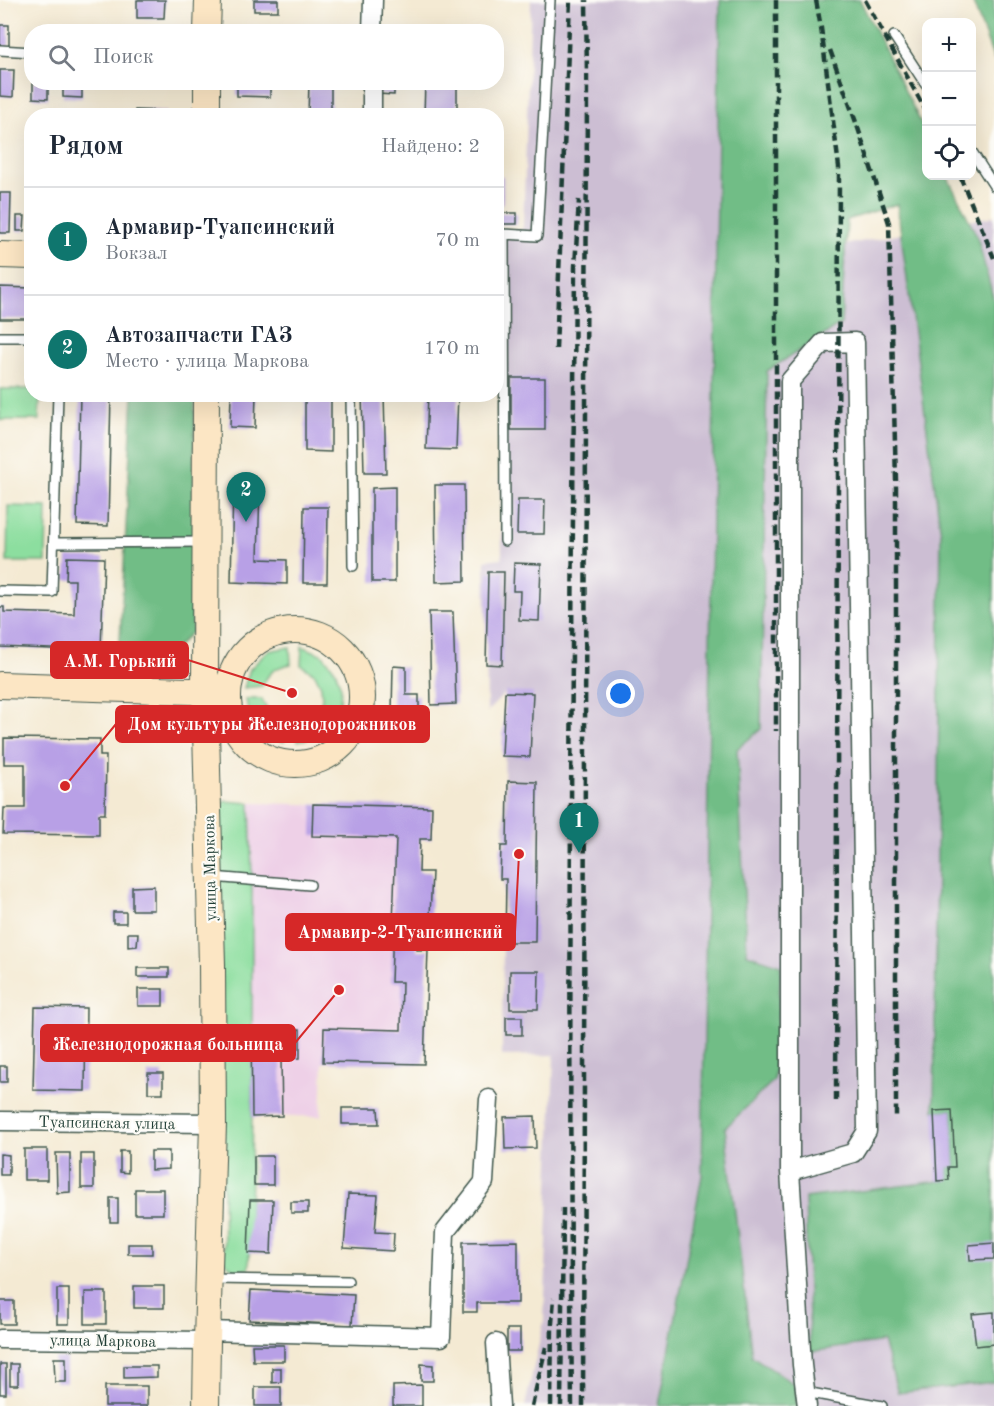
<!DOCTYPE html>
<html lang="ru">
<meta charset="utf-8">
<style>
body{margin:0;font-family:"Old Standard TT",serif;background:#f2f2f3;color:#1f2937}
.controls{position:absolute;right:18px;top:18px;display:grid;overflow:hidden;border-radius:12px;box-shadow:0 6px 24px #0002}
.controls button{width:54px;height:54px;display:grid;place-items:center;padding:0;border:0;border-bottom:2px solid #e0e1e3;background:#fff;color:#1f2937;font:30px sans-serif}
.you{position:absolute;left:621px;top:694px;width:21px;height:21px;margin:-15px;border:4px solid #fff;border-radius:50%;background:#1a73e8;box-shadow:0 0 0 9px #1a73e833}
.badge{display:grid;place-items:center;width:39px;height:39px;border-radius:50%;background:#0f766e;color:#fff;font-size:20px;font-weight:700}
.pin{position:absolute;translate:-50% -50px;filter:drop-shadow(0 2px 3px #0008)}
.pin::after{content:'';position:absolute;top:32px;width:21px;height:18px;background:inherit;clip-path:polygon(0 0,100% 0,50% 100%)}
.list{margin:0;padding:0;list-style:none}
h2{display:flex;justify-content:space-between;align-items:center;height:78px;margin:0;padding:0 24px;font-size:26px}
h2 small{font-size:20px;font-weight:400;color:#747a83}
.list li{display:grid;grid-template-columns:39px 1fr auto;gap:18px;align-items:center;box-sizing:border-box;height:108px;padding:0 24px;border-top:2px solid #e0e1e3}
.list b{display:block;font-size:22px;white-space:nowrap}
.list p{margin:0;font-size:20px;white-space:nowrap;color:#747a83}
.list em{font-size:20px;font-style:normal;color:#747a83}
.icon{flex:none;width:33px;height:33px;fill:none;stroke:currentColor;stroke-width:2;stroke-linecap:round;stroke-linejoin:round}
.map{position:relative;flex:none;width:994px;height:1406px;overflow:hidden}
.search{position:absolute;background:#fff;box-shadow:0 6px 24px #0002;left:24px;top:24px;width:480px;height:66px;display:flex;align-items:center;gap:15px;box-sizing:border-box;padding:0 21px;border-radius:24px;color:#747a83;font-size:22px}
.panel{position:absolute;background:#fff;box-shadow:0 6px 24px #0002;left:24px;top:108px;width:480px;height:294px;border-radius:24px}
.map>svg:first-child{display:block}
.built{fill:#eed0e7}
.industrial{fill:#ccbed3}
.green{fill:#8cde9f;stroke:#568e6a;stroke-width:1.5}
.forest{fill:#71bd86;stroke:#487d5d;stroke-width:1.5}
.building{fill:#b8a0e6}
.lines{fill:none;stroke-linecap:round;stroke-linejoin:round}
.lane-casing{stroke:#3f574c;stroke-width:12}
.street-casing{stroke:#3f574c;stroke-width:21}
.secondary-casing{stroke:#3f574c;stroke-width:28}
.lane{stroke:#fff;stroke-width:9}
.street{stroke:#fff;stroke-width:18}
.secondary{stroke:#fce6c4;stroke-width:26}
.rail{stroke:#1f3d34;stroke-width:4.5;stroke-dasharray:9 4.5;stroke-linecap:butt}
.labels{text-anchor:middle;stroke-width:4.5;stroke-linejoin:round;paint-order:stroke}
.street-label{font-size:16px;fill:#1f3d34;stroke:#fdfcf7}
.leader{fill:none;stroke:#d62828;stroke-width:2}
.callout-dot{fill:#d62828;stroke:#fdfcf7;stroke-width:2}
.callout{fill:#d62828;stroke:#d62828;stroke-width:2}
.callout-label{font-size:18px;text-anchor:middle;font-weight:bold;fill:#fff}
</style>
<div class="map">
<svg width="994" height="1406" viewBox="0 0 994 1406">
<rect width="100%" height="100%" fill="#fdfcf7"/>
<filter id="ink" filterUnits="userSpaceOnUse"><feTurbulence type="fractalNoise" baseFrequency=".0167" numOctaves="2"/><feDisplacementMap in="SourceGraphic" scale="12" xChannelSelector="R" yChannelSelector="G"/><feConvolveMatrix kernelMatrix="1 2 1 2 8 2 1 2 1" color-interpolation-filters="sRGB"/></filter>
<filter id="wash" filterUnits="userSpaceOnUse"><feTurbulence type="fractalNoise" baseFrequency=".008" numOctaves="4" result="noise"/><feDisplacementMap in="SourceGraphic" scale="24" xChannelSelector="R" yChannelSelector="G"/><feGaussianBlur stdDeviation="1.35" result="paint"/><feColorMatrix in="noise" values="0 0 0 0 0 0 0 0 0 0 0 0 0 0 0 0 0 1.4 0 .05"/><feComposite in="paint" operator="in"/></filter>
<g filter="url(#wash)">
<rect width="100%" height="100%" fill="#f4ead3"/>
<path class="built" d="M250 803 432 807 431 839H420L419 872H432L430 917H418L417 950H428L424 1064 323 1062 321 1116 252 1117V881Z"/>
<path class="industrial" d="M531 0H767V260L994 216V1406H525L544 1321 554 1055 502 1056 505 693 487 712 485 560 502 558 498 242 523 228Z"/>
<path class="green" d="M0 389H31L32 394 40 395 39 420H0Z
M8 506 47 507 46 562H7Z
M302 646 323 655 335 670 341 687 340 706 332 723 316 737 298 741 299 723 315 714 322 699 321 686 315 674 301 665Z
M290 647 291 664C275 667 269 672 262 686L244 688 250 669 268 651Z
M246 699H262C267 712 273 718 285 723L284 742 266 736 249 716Z
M225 801 250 803 252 881V1117L249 1269 234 1270 224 1261 218 810Z"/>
<path class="forest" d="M720 0H860L926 133V176H947L977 236 994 301V1382L898 1393 883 1341 810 1352 805 1198 948 1180V1167H955L952 1110 934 1111 941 534 897 204 847 220 841 324 767 371 761 729 737 749 747 954 781 965 774 1080 725 1128 752 1356 795 1385 797 1406H659L702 1176Z
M972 0H994V60Z
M133 395H195L192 632 155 669 125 670 119 659Z"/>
<g id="blocks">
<path class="building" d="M137 0H165L164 18H137Z
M254 0H278V11H254Z
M0 25H9V46H0Z
M41 25 62 26V32H41Z
M0 70H14L13 97 0 96Z
M33 82H48V99L33 98Z
M63 82H82V98L63 97Z
M237 82H270V97L237 96Z
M309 82H331V116H308Z
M378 82H394V95L378 94Z
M425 82H457V116H424Z
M135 110 166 111V116H135Z
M496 176H503V204H496Z
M0 193H11L10 233H0Z
M497 213H517V224H497Z
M17 216H25L24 231H17Z
M0 287 32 288V319H0Z
M511 378H545V430H511Z
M80 394H111L108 526 77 525Z
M231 394H256L255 428 230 427Z
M305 394H331V452L305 451Z
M362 394H384L386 473H364Z
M428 394H458L456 450 426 449Z
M233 485 260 486 258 559 287 560V584L231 582Z
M435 485H464L465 581 436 582Z
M395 487V582H372V488Z
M518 500H545L544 534H517Z
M304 507H328L327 583H303Z
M67 557 104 558 101 651 0 647V607H4V612L74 614 75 580H66Z
M514 563 541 564 539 621 519 620 520 591H513Z
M488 572H504L502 665 486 664Z
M429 612H453L456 704 431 705Z
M393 666 406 667V695H419V712H392Z
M505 692 533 693 530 757 502 756Z
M4 738 100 739V756H106L105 814H99V835L3 834 4 808H25V764H4Z
M508 781 537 782 535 942H505L506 879H500L501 846H507Z
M313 804 432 807 431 839H420L419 872H432L430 917H418L417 950H428L424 1064 323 1062 324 1028 401 1030 402 982H391L396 838 312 836Z
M154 886V910H132V887Z
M113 912H126V923H113Z
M128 933H138L137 946 128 947Z
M137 968H169V977H137Z
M510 971H539L538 1009H510Z
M138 989H163V1006H138Z
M35 1007 86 1008 85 1091 33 1090Z
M506 1017H522V1035H506Z
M300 1029V1058L281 1059 282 1116 252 1117 251 1030Z
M0 1066H7V1082H0Z
M148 1073H163V1093H148Z
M342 1108H378L379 1124H342Z
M952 1110 955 1167H948L949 1180 937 1181 934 1111Z
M535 1116 536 1148 505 1149 504 1117Z
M24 1149H47V1180H24Z
M120 1151H128V1173L120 1172Z
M151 1151H169V1169L151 1170Z
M56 1153H70V1192L57 1193Z
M0 1154 9 1155V1175H0Z
M81 1154H94V1188H81Z
M254 1156H273V1185H254Z
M135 1189H163V1214H135Z
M348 1194 378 1195 375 1232 394 1233 393 1251 344 1248Z
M110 1198H118V1222H110Z
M250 1200H273L271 1254 248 1253Z
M291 1202H308V1213H291Z
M518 1241V1303H477V1312H463V1242Z
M994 1243V1259L970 1260 969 1245Z
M128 1244H152V1254H128Z
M134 1286H164V1308H134Z
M57 1289H69V1324H57Z
M251 1290 354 1295 352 1325 249 1320Z
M85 1292H106V1324H85Z
M0 1301H14V1324H0Z
M994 1312V1344L976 1346 972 1314Z
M507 1329H520V1351H507Z
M252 1345H284V1361H253Z
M54 1358H66V1382H55Z
M0 1364H6V1394H0Z
M10 1364H18V1385H10Z
M421 1364 433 1365V1381H421Z
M124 1366H157V1377L124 1378Z
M272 1368H281V1382L272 1383Z
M422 1385V1406H393V1386Z
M105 1386H147V1406H105Z
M255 1387H281V1406H255Z"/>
</g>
</g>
<g filter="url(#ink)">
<use href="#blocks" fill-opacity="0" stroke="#3f574c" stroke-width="1.5"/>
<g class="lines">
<g class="lane-casing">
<path id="lane" d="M894 36 926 85
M0 50 32 52
M972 152 994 186
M496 233 504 234 505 541
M504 234 537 236 550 0
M0 337H32
M351 394 353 566
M54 543 203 542
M0 591 52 592 58 394
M212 877 310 885
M211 1279 348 1281
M805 1392 882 1406"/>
</g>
<g class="street-casing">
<path id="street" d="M372 32 373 0
M372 116V82
M0 1121 213 1123
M790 1171 853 1153 867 1131 855 342 823 343 790 381V1171L802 1365 807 1406
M207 1331 441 1337 445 1232 484 1182 489 1099
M0 1339 207 1341
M496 1343 500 1406"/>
</g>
<g class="secondary-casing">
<path id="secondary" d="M207 32 208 0
M207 116V82
M0 255 32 256
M228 697a67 67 0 1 1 134 0a67 67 0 1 1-134 0Z
M0 685 222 692
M206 1406 207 1341 213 1123 212 965 205 691 206 394"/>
</g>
<use href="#lane" class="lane"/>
<use href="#street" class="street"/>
<use href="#secondary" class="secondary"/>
<path class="rail" d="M776 0V731
M816 0 821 28 839 167 836 1103
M865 0 926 111
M830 50 857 125 889 223 896 480V1118
M960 176 994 258
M556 349 570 0
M532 1406 546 1347
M551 1406 552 1323 554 1298
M561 1406 563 1208
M572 1406C568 1026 572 647 575 267L579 200
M583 1406 587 77 586 0"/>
</g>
</g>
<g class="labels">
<g class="street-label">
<text transform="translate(209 868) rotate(-91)" y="6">улица Маркова</text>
<text transform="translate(107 1122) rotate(1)" y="6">Туапсинская улица</text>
<text transform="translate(103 1340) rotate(1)" y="6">улица Маркова</text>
</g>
</g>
<path class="leader" d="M292 693L188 660M65 786L116 724M519 854L515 932M339 990L295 1043"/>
<g class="callout-dot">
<circle cx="292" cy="693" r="6"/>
<circle cx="65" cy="786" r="6"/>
<circle cx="519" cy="854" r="6"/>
<circle cx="339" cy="990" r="6"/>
</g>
<g class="callout">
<rect x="51" y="642" width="137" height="36" rx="6"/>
<rect x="116" y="706" width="313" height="36" rx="6"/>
<rect x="286" y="914" width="229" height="36" rx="6"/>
<rect x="41" y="1025" width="254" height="36" rx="6"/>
</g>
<g class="callout-label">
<text x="120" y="667">А.М. Горький</text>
<text x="272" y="730">Дом культуры Железнодорожников</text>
<text x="400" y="938">Армавир-2-Туапсинский</text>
<text x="168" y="1050">Железнодорожная больница</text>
</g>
</svg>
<div class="controls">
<button>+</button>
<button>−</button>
<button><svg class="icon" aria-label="locate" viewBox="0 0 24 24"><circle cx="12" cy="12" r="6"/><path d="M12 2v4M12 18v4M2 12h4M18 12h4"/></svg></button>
</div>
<div class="you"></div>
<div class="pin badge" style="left:579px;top:853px">1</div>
<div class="pin badge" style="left:246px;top:522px">2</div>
<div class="search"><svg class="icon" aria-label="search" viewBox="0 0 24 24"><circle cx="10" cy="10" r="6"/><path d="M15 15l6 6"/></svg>Поиск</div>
<section class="panel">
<h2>Рядом<small>Найдено: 2</small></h2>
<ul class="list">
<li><span class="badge">1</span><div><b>Армавир-Туапсинский</b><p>Вокзал</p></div><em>70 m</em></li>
<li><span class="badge">2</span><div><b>Автозапчасти ГАЗ</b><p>Место · улица Маркова</p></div><em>170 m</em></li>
</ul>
</section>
</div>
